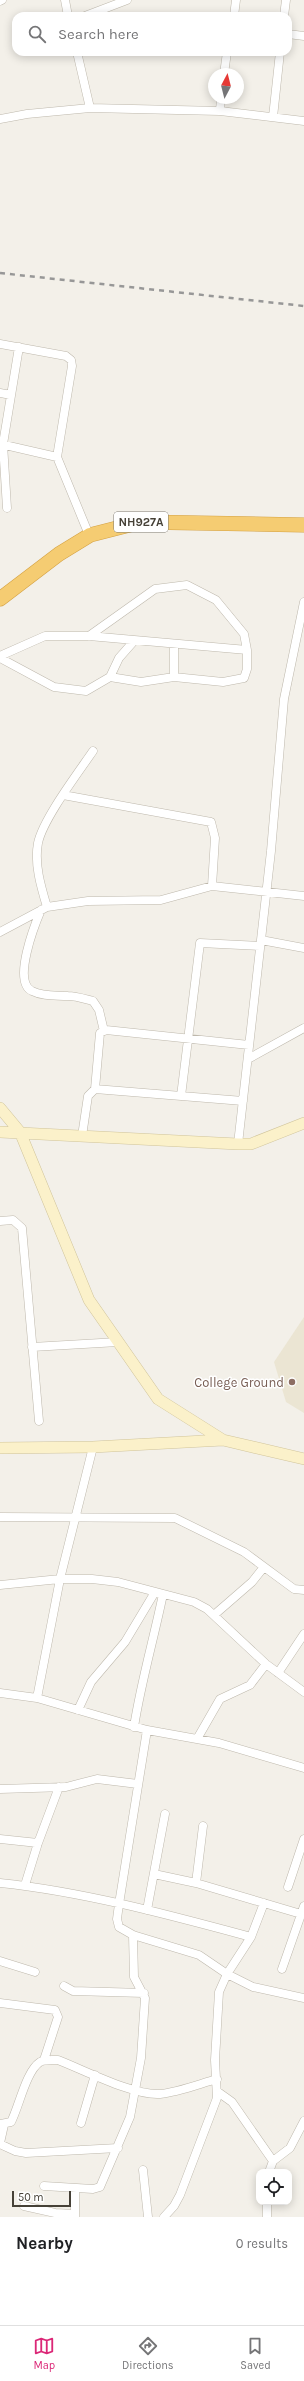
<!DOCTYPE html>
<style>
body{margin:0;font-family:Karla,sans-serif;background:#f6f6f6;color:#202124}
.controls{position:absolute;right:12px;bottom:12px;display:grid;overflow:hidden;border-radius:8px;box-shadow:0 2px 10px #0003}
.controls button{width:36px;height:36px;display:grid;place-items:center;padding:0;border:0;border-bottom:1px solid #e0e0e0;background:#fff;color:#202124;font:20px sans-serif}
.compass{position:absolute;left:208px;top:68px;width:36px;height:36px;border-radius:50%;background:#fff;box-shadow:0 2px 10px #0003;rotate:7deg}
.scale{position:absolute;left:12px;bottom:10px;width:59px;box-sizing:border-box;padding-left:4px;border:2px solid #464137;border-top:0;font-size:11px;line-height:14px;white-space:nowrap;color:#464137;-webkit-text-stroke:3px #fff;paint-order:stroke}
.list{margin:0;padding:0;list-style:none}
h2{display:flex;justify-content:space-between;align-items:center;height:52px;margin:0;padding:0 16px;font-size:17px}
h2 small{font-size:13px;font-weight:400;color:#757577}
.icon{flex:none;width:22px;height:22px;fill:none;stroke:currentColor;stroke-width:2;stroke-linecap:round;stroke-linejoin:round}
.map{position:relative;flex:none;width:304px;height:2217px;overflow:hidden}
.search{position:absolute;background:#fff;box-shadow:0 2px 10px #0003;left:12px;right:12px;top:12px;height:44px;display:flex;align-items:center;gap:10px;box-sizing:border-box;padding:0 14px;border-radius:12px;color:#757577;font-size:15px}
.sheet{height:108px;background:#fff}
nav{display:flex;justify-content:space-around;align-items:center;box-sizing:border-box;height:56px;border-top:1px solid #e0e0e0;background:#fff;font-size:11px;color:#757577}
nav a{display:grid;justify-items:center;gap:2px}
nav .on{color:#db2777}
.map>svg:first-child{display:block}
.education{fill:#ebe5d3}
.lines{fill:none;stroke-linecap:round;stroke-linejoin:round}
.street-casing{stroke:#beb8ac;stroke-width:9}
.secondary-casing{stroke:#d0c49b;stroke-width:12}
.highway-casing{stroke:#d4a142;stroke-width:15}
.street{stroke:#fff;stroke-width:8}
.secondary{stroke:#fbf1ca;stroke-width:11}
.highway{stroke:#f5cc72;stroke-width:14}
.rail{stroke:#979797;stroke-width:2.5;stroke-dasharray:5 5;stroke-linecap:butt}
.education-dot{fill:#8d6e63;stroke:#fff;stroke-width:1.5}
.labels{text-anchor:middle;stroke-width:3;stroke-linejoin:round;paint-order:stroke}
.shield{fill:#fff;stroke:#7e7a73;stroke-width:1}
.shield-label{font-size:12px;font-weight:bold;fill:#464137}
.education-label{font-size:13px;fill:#785e54;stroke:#fff;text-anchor:end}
</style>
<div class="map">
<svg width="304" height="2217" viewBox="0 0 304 2217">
<rect width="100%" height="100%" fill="#f3f0e9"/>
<path class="education" d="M304 1317V1413L286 1402 274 1362Z"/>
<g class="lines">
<g class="street-casing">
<path id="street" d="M65 0 68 16
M0 1 2 0
M85 16 127 0
M234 16 236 0
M284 16 286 0
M288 34 304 36
M224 74 227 52
M90 108 220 111 304 121
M220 111 221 98
M273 117 280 52
M0 119 27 114 90 108 77 52
M0 344 66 356 71 360 72 366 57 457 87 530
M0 393 11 395
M0 444 57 457
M7 508 3 444 19 347
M0 656 45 636H89L247 650 244 634 216 600 187 585 155 589 89 636
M0 658 54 687 86 691 110 677 141 682 174 677 223 682 244 678 247 669V650
M110 677 119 658 134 641
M174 677V644
M63 795 211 822 215 838 212 886
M47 907C41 887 34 864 38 843 43 819 78 773 93 751
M41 910C35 924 12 982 32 991 44 997 56 995 68 996 76 996 85 999 93 1001L99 1010 104 1031
M0 932 47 907 88 901 161 900 212 886 304 896
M261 940 304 948
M248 1059 304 1028
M95 1089 100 1033 106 1030 249 1045
M181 1096 200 943 260 946
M82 1136 88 1096 95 1089 243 1101
M238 1144 271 851 284 699 304 602
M0 1221 13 1220 22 1228 39 1421
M32 1347 118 1342
M0 1517 175 1518 244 1552 294 1589 304 1590
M0 1585 60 1579H92L118 1582 194 1602 207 1609 266 1664 304 1692
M214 1615 252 1582 264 1567
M278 1673 304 1634
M0 1693 37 1698 147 1730 219 1743 304 1768
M37 1698 60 1579 93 1447
M78 1710 91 1682 125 1642 155 1592
M134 1727C141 1682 154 1638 163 1594
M147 1730 119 1904 117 1919 119 1927 133 1935 199 1955 227 1974 253 1987 304 1998
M197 1739 220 1699 250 1685 266 1664
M0 1789 66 1787 97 1779 138 1784
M0 1839 38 1843
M154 1874 196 1883 301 1914
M0 1883C85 1892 169 1915 251 1937
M196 1883 203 1826
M25 1885 38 1843 59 1787
M288 1887 304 1839
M147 1910 165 1814
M0 1961 35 1972
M282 1969 304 1906
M64 1986 73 1991 144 1993
M0 2003 55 2010 58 2017 44 2060
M218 2092 232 2102 273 2161
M81 2123 95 2075
M0 2124 11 2122C19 2107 26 2071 40 2062 45 2059 52 2060 58 2060 84 2070 134 2096 160 2094 179 2092 199 2084 217 2079
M0 2143 4 2125
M0 2144 15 2151 26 2153 118 2148
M143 2170 148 2217
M269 2172 273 2161 290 2148 304 2121
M44 2186 93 2189 100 2187 130 2117 141 2058 145 1998 134 1977 133 1935
M267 2202V2217
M24 2206 55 2213 75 2214
M75 2217V2188
M164 2217 174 2206 180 2195 217 2098 215 2060 219 1992 227 1974 251 1937 264 1903"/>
</g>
<g class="secondary-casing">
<path id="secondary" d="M0 1108 20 1132 89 1300 158 1399 223 1440 304 1459
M0 1132 238 1144H251L304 1123
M0 1448 93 1447 223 1440"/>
</g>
<g class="highway-casing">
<path id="highway" d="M0 599 59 554 90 535 141 522 304 525"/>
</g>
<use href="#street" class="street"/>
<use href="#secondary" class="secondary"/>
<use href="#highway" class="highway"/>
<path class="rail" d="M0 273 304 306"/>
</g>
<circle class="education-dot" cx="292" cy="1382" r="4"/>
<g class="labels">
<rect class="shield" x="114" y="512" width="54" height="20" rx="3"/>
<g class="shield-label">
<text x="141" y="526">NH927A</text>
</g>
<g class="education-label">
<text x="284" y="1387">College Ground</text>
</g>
</g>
</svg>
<div class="controls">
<button><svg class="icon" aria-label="locate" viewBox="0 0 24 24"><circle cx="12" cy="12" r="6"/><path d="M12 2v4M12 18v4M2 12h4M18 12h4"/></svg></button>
</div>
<svg class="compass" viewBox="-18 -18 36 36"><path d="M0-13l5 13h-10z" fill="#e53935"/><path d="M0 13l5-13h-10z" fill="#757577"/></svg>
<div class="scale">50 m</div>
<div class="search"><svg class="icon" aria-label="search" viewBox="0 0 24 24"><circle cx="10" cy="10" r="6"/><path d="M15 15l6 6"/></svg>Search here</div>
</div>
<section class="sheet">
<h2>Nearby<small>0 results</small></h2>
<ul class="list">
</ul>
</section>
<nav>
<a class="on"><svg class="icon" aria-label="map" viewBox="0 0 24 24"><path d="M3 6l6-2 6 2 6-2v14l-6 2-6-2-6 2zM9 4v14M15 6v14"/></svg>Map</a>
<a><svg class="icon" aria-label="directions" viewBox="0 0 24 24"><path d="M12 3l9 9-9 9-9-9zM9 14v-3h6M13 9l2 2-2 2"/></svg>Directions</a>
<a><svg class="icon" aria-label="saved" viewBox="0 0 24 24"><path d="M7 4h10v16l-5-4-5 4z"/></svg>Saved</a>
</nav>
